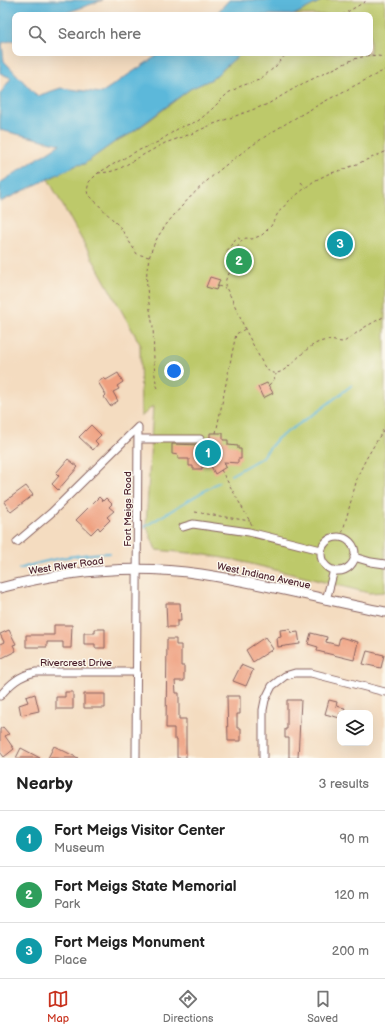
<!DOCTYPE html>
<style>
body{margin:0;font-family:"Balsamiq Sans",sans-serif;background:#f6f6f6;color:#222}
.controls{position:absolute;right:12px;bottom:12px;display:grid;overflow:hidden;border-radius:8px;box-shadow:0 4px 16px #0002}
.controls button{width:36px;height:36px;display:grid;place-items:center;padding:0;border:0;border-bottom:1px solid #e0e0e0;background:#fff;color:#222;font:20px sans-serif}
.you{position:absolute;left:174px;top:371px;width:14px;height:14px;margin:-10px;border:3px solid #fff;border-radius:50%;background:#1a73e8;box-shadow:0 0 0 6px #1a73e833}
.badge{display:grid;place-items:center;width:26px;height:26px;border-radius:50%;background:#c8321e;color:#fff;font-size:13px;font-weight:700}
.pin{position:absolute;translate:-50% -50%;border:2px solid #fff;box-shadow:0 1px 4px #0006}
.list{margin:0;padding:0;list-style:none}
h2{display:flex;justify-content:space-between;align-items:center;height:52px;margin:0;padding:0 16px;font-size:17px}
h2 small{font-size:13px;font-weight:400;color:#767676}
.list li{display:grid;grid-template-columns:26px 1fr auto;gap:12px;align-items:center;box-sizing:border-box;height:56px;padding:0 16px;border-top:1px solid #e0e0e0}
.list b{display:block;font-size:15px;white-space:nowrap}
.list p{margin:0;font-size:13px;white-space:nowrap;color:#767676}
.list em{font-size:13px;font-style:normal;color:#767676}
.icon{flex:none;width:22px;height:22px;fill:none;stroke:currentColor;stroke-width:2;stroke-linecap:round;stroke-linejoin:round}
.map{position:relative;flex:none;width:385px;height:758px;overflow:hidden}
.search{position:absolute;background:#fff;box-shadow:0 4px 16px #0002;left:12px;right:12px;top:12px;height:44px;display:flex;align-items:center;gap:10px;box-sizing:border-box;padding:0 14px;border-radius:8px;color:#767676;font-size:15px}
.sheet{height:220px;background:#fff}
nav{display:flex;justify-content:space-around;align-items:center;box-sizing:border-box;height:56px;border-top:1px solid #e0e0e0;background:#fff;font-size:11px;color:#767676}
nav a{display:grid;justify-items:center;gap:2px}
nav .on{color:#c8321e}
.map>svg:first-child{display:block}
.green{fill:#bdc96b;stroke:#84744b}
.water{fill:#5cb8da;stroke:#536c82}
.lines{fill:none;stroke-linecap:round;stroke-linejoin:round}
.stream{stroke:#5cb8da;stroke-width:2}
.building{fill:#efa080}
.minor-casing{stroke:#86615f;stroke-width:9}
.major-casing{stroke:#86615f;stroke-width:11}
.path{stroke:#86615f;stroke-width:1;stroke-dasharray:3 3;stroke-linecap:butt}
.minor{stroke:#fff;stroke-width:7}
.major{stroke:#fff;stroke-width:9}
.labels{text-anchor:middle;stroke-width:3;stroke-linejoin:round;paint-order:stroke}
.street-label{font-size:10px;fill:#4a1f2b;stroke:#fbf7ec}
</style>
<div class="map">
<svg width="385" height="758" viewBox="0 0 385 758">
<rect width="100%" height="100%" fill="#fbf7ec"/>
<filter id="ink" filterUnits="userSpaceOnUse"><feTurbulence type="fractalNoise" baseFrequency=".025" numOctaves="2"/><feDisplacementMap in="SourceGraphic" scale="8" xChannelSelector="R" yChannelSelector="G"/><feConvolveMatrix kernelMatrix="1 2 1 2 8 2 1 2 1" color-interpolation-filters="sRGB"/></filter>
<filter id="wash" filterUnits="userSpaceOnUse"><feTurbulence type="fractalNoise" baseFrequency=".012" numOctaves="4" result="noise"/><feDisplacementMap in="SourceGraphic" scale="16" xChannelSelector="R" yChannelSelector="G"/><feGaussianBlur stdDeviation="0.9" result="paint"/><feColorMatrix in="noise" values="0 0 0 0 0 0 0 0 0 0 0 0 0 0 0 0 0 1.4 0 .05"/><feComposite in="paint" operator="in"/></filter>
<g filter="url(#wash)">
<rect width="100%" height="100%" fill="#f4dcc0"/>
<path class="green" d="M323 0H385V592L369 593 235 560 200 554 156 550 146 525 153 406 141 417 140 344 48 179 77 165 84 164 116 141 130 134 147 122 190 89 212 79 241 53H370V15H294Z"/>
<path class="water" d="M0 0H103L60 15H15V40L2 43 4 61 37 96 61 88 101 93 161 53H241L212 79 190 89 130 134 116 141 84 164 77 165 0 202V183L60 144 0 130V94L11 78 0 73Z
M229 0H323L294 15H215Z"/>
<g class="lines">
<path class="stream" d="M231 475 261 458 278 438 317 412 352 385
M144 527 219 482
M19 569C48 559 79 554 110 553"/>
</g>
<g id="blocks">
<path class="building" d="M210 277 220 280 216 290 206 287Z
M118 373 123 382 117 386 119 389 113 392 118 401 110 406 104 397 106 395 98 382 104 378 106 380Z
M267 383 273 393 263 398 258 387Z
M91 425 101 435 95 441 98 444 93 450 79 437Z
M210 433H223V440H228V445L238 446V449H241V459H238V463L224 462 226 467 215 474 211 466H202V469H193V466H189V459H178V455L172 454V444L202 445 205 440H210Z
M68 459 78 467 58 490 52 484 59 476 56 473Z
M26 486 33 495 11 512 4 502Z
M99 497 103 501 106 498 112 504 109 507 114 511 107 517 110 520 100 530 98 527 91 534 76 520Z
M166 603H180L181 621H177V627H167Z
M54 625H72L71 648H63V642H47V647H26V635H54Z
M95 629H105V648H95V644H84V633H95Z
M290 629 291 633 298 632 300 644 278 647 277 638 281 637 280 630Z
M9 630 16 644 13 645 16 651 0 659V644L4 642 0 634Z
M311 633 327 637 326 642 338 645 340 637 358 642 354 660 317 651 318 647 308 644Z
M265 637 273 649 253 662 246 650Z
M167 639H176V645H181V666H184V681H175L176 693H179V719H186V758H177V739H174V728H166Z
M367 651 384 655 381 668 363 664Z
M241 665 253 670 246 686 233 681Z
M65 692H73V709H56V697H65Z
M35 694 39 711 21 715 19 705 28 702 26 697Z
M84 694H105V708H84Z
M227 696H240V714H237V728H241V741H228Z
M287 700H301L298 758H289V738H285V729H287Z
M329 700 337 702 336 706 345 708 343 713H340V718L325 714Z
M3 727 9 734 5 736 14 749 4 757 0 752V729Z
M54 746 78 758H48Z
M21 748 40 758H16Z"/>
</g>
</g>
<g filter="url(#ink)">
<use href="#blocks" fill-opacity="0" stroke="#86615f" stroke-width="1"/>
<g class="lines">
<g class="minor-casing">
<path id="minor" d="M138 439H200
M183 527 193 524 249 532 321 550
M321 554a17 17 0 1 1 34 0a17 17 0 1 1-34 0Z
M17 542 51 513 138 427 136 758
M354 557 371 562 385 564
M326 600 334 570
M0 696C10 684 20 675 36 672H137
M263 758V710L265 700 272 686 285 676 295 673H311L385 692"/>
</g>
<g class="major-casing">
<path id="major" d="M0 588C65 571 134 564 201 574 263 583 324 600 385 612"/>
</g>
<path class="path" d="M342 15 368 0
M385 152 345 169 328 174 314 181 289 201 278 213 271 226 262 235 252 239 246 238 242 240 237 248 234 255 235 263 226 279 225 286 232 299 245 329 264 366C268 371 271 374 277 373 290 371 304 345 323 341 330 339 337 342 344 342L365 327 385 316
M98 173 109 172 119 169 143 155 165 143 191 134 211 125 268 104 300 85 354 59 370 55 385 57
M301 182 305 187
M149 257 137 254 120 227 88 194 87 191 89 182 98 173 135 152 158 142 179 128 198 121 211 110 228 93 241 86 259 80 275 67 287 53
M234 259 226 252 237 237 241 240
M218 286 225 288
M269 385 275 378 276 374
M158 388C153 381 154 340 153 328 150 306 143 281 149 259 154 237 168 222 182 206 237 145 313 107 385 70
M216 433 236 334 245 329
M221 470 252 525
M195 512 250 521
M341 538 358 475 366 459 385 427"/>
<use href="#minor" class="minor"/>
<use href="#major" class="major"/>
</g>
</g>
<g class="labels">
<g class="street-label">
<text transform="translate(127 509) rotate(-90)" y="4">Fort Meigs Road</text>
<text transform="translate(66 565) rotate(-8)" y="4">West River Road</text>
<text transform="translate(264 575) rotate(12)" y="4">West Indiana Avenue</text>
<text x="76" y="666">Rivercrest Drive</text>
</g>
</g>
</svg>
<div class="controls">
<button><svg class="icon" aria-label="layers" viewBox="0 0 24 24"><path d="M12 4l9 5-9 5-9-5zM3 14l9 5 9-5"/></svg></button>
</div>
<div class="you"></div>
<div class="pin badge" style="left:208px;top:453px;background:#0f9aa8">1</div>
<div class="pin badge" style="left:239px;top:261px;background:#2e9e5b">2</div>
<div class="pin badge" style="left:340px;top:244px;background:#0f9aa8">3</div>
<div class="search"><svg class="icon" aria-label="search" viewBox="0 0 24 24"><circle cx="10" cy="10" r="6"/><path d="M15 15l6 6"/></svg>Search here</div>
</div>
<section class="sheet">
<h2>Nearby<small>3 results</small></h2>
<ul class="list">
<li><span class="badge" style="background:#0f9aa8">1</span><div><b>Fort Meigs Visitor Center</b><p>Museum</p></div><em>90 m</em></li>
<li><span class="badge" style="background:#2e9e5b">2</span><div><b>Fort Meigs State Memorial</b><p>Park</p></div><em>120 m</em></li>
<li><span class="badge" style="background:#0f9aa8">3</span><div><b>Fort Meigs Monument</b><p>Place</p></div><em>200 m</em></li>
</ul>
</section>
<nav>
<a class="on"><svg class="icon" aria-label="map" viewBox="0 0 24 24"><path d="M3 6l6-2 6 2 6-2v14l-6 2-6-2-6 2zM9 4v14M15 6v14"/></svg>Map</a>
<a><svg class="icon" aria-label="directions" viewBox="0 0 24 24"><path d="M12 3l9 9-9 9-9-9zM9 14v-3h6M13 9l2 2-2 2"/></svg>Directions</a>
<a><svg class="icon" aria-label="saved" viewBox="0 0 24 24"><path d="M7 4h10v16l-5-4-5 4z"/></svg>Saved</a>
</nav>
